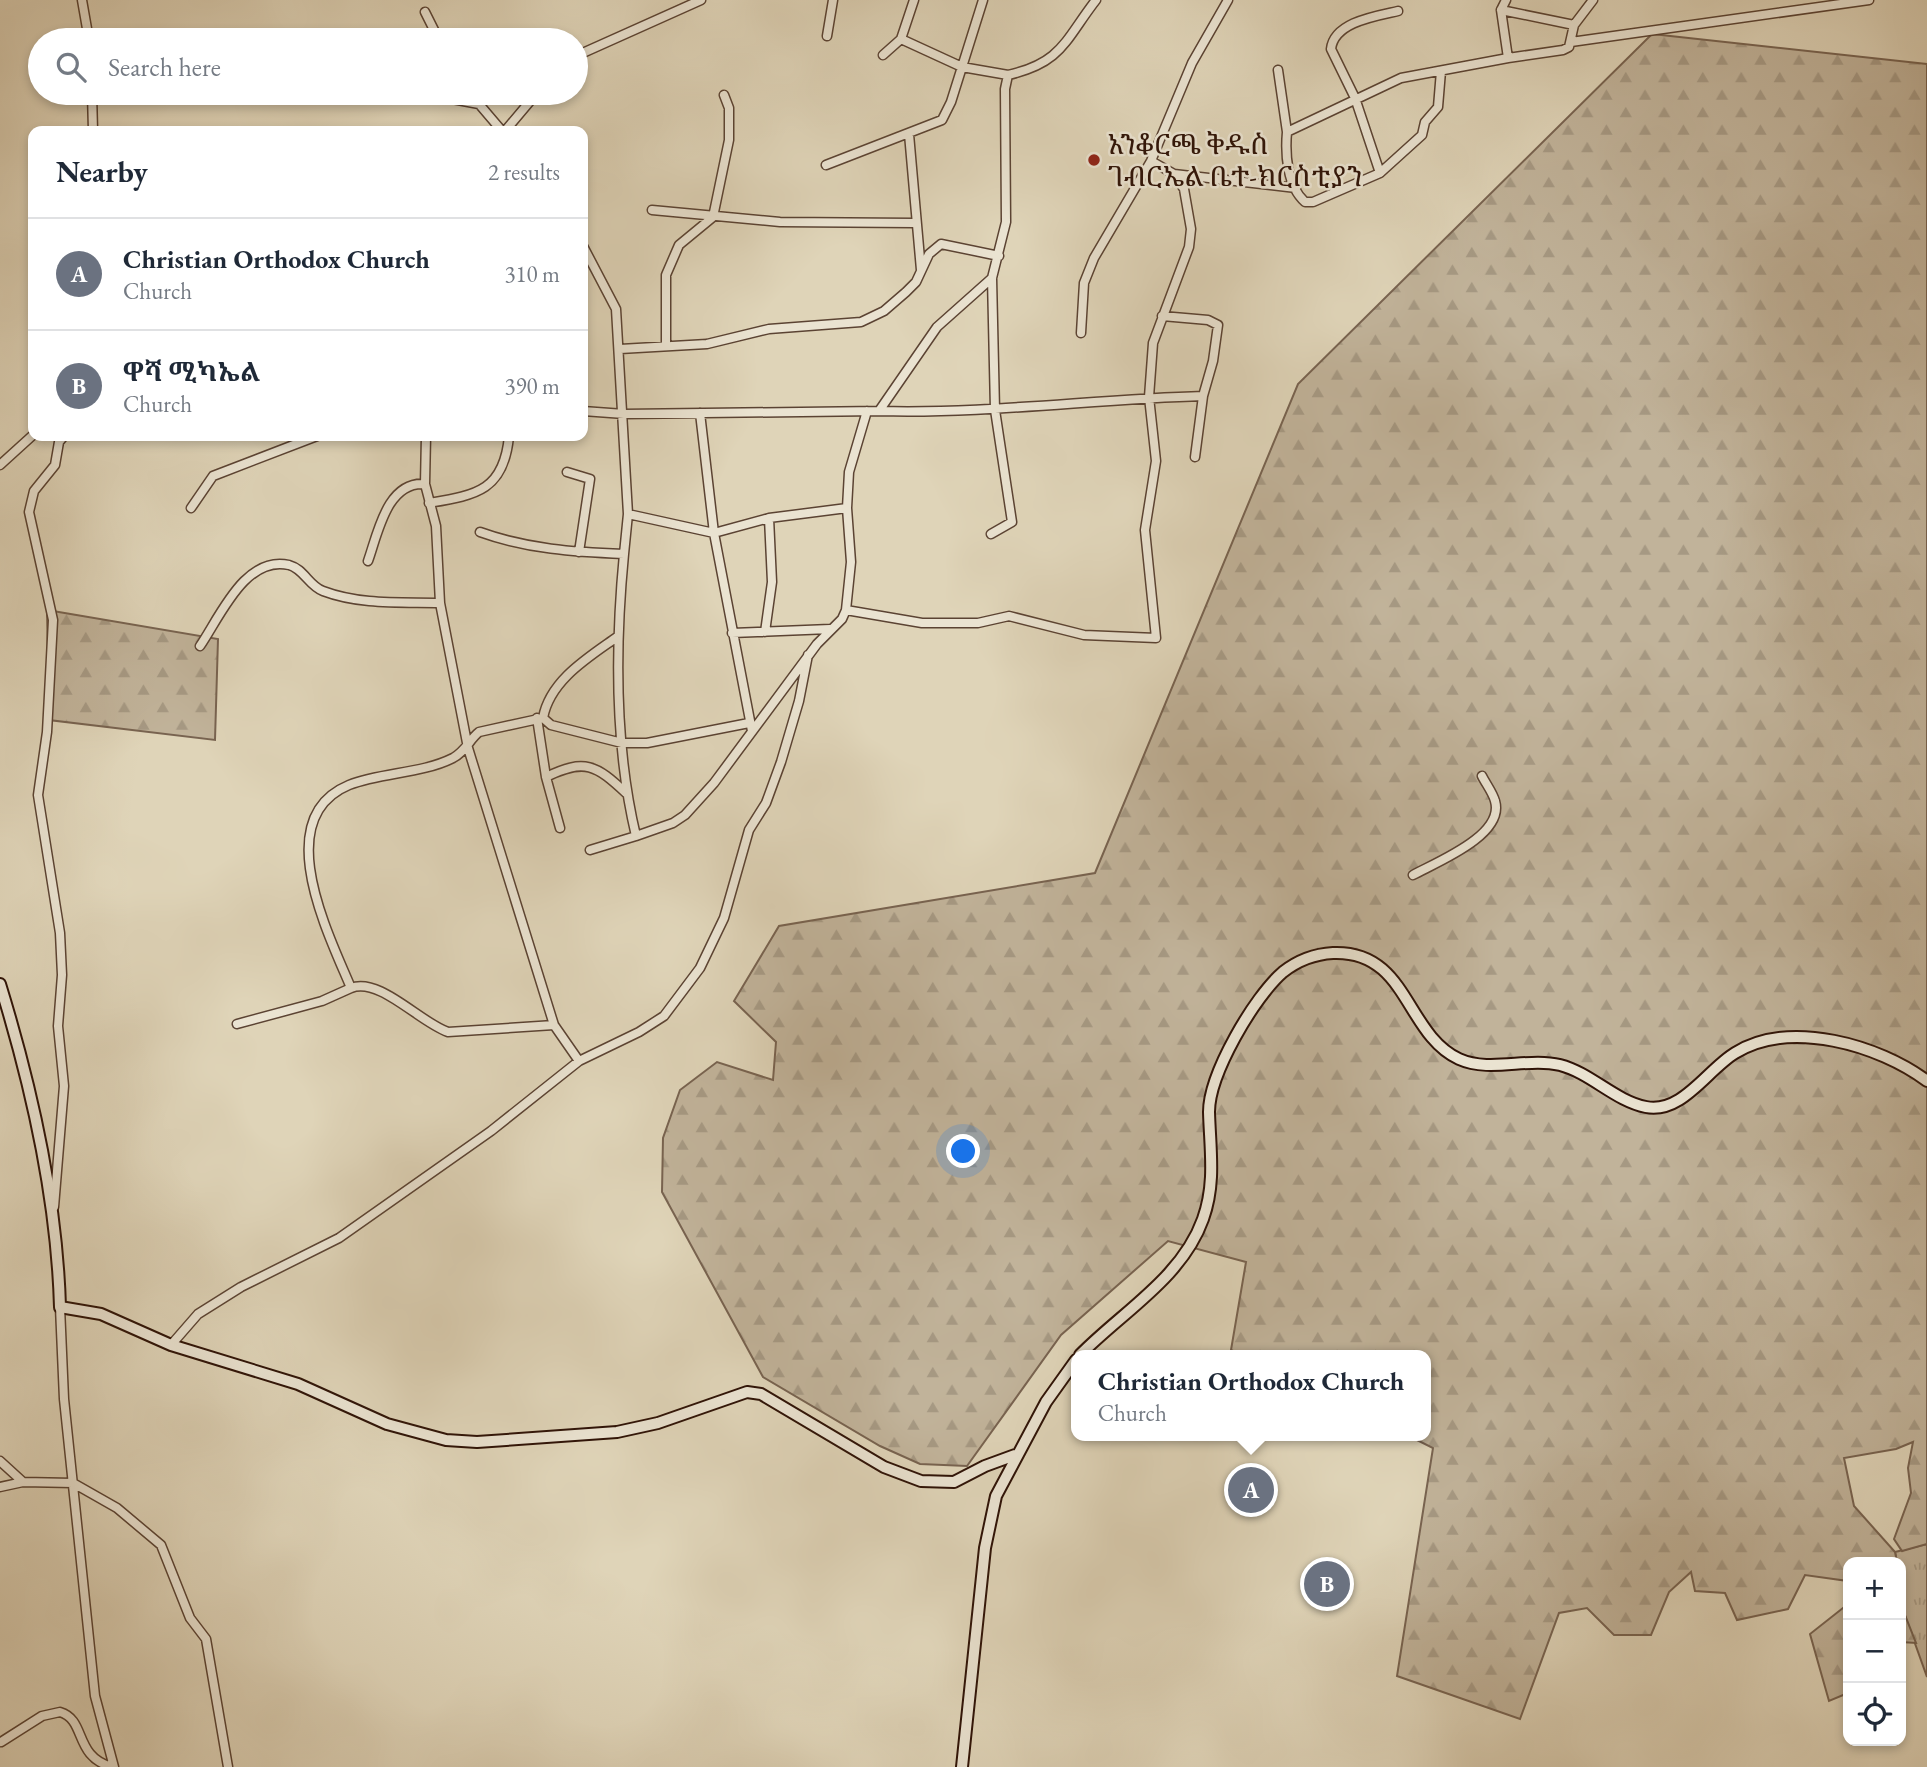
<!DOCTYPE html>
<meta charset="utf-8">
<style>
body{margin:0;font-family:"EB Garamond","Noto Serif Ethiopic",serif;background:#f6f6f7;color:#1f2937}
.controls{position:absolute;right:21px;bottom:21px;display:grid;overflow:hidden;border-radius:14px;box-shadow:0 4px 10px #0003}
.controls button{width:63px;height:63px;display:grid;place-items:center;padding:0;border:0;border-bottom:2px solid #e0e1e3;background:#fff;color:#1f2937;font:35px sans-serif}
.you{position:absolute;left:964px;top:1152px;width:24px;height:24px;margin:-18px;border:5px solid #fff;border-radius:50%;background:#1a73e8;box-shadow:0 0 0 10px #1a73e833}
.badge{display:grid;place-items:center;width:46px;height:46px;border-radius:50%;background:#ea580c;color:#fff;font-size:23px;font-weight:700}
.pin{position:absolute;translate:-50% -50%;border:4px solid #fff;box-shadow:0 2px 7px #0006}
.popup{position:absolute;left:1071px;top:1350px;width:360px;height:91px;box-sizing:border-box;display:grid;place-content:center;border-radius:14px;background:#fff;filter:drop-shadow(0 2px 5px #0005);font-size:23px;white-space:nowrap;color:#747a83}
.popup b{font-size:26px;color:#1f2937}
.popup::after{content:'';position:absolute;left:50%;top:100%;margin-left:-14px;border:14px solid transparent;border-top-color:#fff}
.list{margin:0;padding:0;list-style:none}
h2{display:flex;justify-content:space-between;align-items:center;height:91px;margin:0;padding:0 28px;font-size:30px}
h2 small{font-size:23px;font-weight:400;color:#747a83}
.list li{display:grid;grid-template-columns:46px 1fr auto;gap:21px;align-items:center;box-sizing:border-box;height:112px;padding:0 28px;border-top:2px solid #e0e1e3}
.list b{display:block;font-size:26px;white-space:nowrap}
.list p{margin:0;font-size:23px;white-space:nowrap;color:#747a83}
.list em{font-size:23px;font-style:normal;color:#747a83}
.icon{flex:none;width:38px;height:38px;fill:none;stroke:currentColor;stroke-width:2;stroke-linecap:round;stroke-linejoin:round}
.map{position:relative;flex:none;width:1927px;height:1767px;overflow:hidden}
.search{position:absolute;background:#fff;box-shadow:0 4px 10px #0003;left:28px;top:28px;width:560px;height:77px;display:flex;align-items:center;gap:18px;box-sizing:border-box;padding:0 24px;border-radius:38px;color:#747a83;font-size:26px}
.panel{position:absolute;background:#fff;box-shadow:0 4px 10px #0003;left:28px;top:126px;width:560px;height:315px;border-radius:14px}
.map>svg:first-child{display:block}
.grass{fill:url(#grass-tufts);stroke:#786350;stroke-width:2}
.forest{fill:url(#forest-firs);stroke:#786350;stroke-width:2}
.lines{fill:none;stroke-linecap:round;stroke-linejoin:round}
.minor-casing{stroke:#5b4333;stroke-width:11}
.secondary-casing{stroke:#2f1307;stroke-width:14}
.minor{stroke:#eae3d1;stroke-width:8}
.secondary{stroke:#eae3d1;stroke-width:10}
.poi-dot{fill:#8f2418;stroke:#eae3d1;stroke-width:2.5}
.labels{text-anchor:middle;stroke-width:5;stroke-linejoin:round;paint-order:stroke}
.poi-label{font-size:28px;fill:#2f1307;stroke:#eae3d1;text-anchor:start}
</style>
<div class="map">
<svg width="1927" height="1767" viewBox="0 0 1927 1767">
<defs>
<pattern id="grass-tufts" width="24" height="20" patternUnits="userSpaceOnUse" patternTransform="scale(1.75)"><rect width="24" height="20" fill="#c1b39a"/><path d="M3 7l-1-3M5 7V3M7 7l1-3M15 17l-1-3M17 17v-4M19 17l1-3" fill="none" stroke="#a69983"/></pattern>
<pattern id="forest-firs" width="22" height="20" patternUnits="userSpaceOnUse" patternTransform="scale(1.75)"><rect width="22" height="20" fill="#c1b39a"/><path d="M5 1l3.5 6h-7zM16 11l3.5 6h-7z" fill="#a69983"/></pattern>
</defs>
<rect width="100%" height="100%" fill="#dfd4b8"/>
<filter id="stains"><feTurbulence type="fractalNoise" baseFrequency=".00286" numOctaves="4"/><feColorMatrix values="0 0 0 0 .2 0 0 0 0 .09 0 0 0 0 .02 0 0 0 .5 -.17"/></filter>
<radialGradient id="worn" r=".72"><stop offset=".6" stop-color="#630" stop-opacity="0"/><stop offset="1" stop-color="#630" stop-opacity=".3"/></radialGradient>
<path class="grass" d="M1927 1544V1677L1903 1610 1901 1562H1897L1895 1552Z"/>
<path class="forest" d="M1652 34 1927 64V1544L1902 1551 1894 1539 1911 1493 1908 1468 1913 1442 1896 1449 1844 1458 1854 1506 1895 1552 1897 1562H1848V1581L1805 1575 1788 1609 1737 1620 1725 1593 1695 1591 1691 1572 1669 1592 1651 1635H1614L1587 1608 1559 1613 1520 1719 1397 1676 1433 1448 1409 1436H1426V1355H1241L1231 1350 1246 1262 1168 1241 1061 1335 967 1466 920 1464 880 1446 763 1377 662 1192 663 1138 680 1090 717 1062 773 1080 776 1042 734 1001 779 926 1095 873 1298 384Z
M47 610 218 639 215 740 49 720Z
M1901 1576 1903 1610 1916 1643 1901 1642Z
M1848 1604V1693L1829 1701 1810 1634Z"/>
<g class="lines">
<g class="minor-casing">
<path id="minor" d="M82 0 89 40
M1506 0 1501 10 1574 25 1593 0
M1501 10 1508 58 1563 50 1569 47 1574 25
M425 12 439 40
M827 36 833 0
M901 39 962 67 1008 75
M1571 42 1869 0
M883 55 901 39 914 0
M576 56 701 0
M1278 70 1287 132 1401 78 1508 58
M92 93 93 131
M420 93 479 104 502 131
M505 131 537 93
M1287 132C1285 154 1287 186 1305 202H1313L1380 173 1355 98 1331 49C1334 22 1376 16 1398 11
M909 134 921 270
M826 165 942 120 951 102 983 0
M1380 173 1422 135 1425 122 1438 107 1441 71
M1174 174 1296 188
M652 210 780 222 915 223
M583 246 616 309 628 514
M1081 333 1084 283 1094 258 1151 161 1192 63 1228 0
M666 346V275L679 245 713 217 729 140V108L724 95
M620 349 707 344 769 329 861 322 884 311 906 292 916 282 929 254 941 244 999 256
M583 411 624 414 879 411 937 327 992 278
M879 411C987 414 1095 399 1203 396L1213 361 1218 325 1208 320 1162 316
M426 436 425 484 436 526 440 603 468 748 554 1025
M1195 457 1203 396
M0 465 33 435
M567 472 590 479 579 552
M429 503C476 495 504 491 509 436
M191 508 213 476 317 436
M847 508 849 472 867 411
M480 532C527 549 574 552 624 554L628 514 714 533 752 731
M991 534 1012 522 995 410 992 278 1006 222 1005 89 1008 75C1062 63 1065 40 1096 0
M368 561C378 533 387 481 425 484
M846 610 922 623H978L1009 616 1084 635 1156 638 1145 530 1156 461 1149 397 1153 343 1189 247 1191 229 1184 189 1174 174 1151 161
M765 632 772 582 769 518
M732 633 830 629
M200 646C220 617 245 555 289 565 304 569 309 586 323 591 360 605 400 602 440 603
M537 718 546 777 560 828
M543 718 551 725 622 743H647L749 723
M546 777C585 758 596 765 626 793
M636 836 673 823 685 815 714 783 817 644 842 619 846 610 851 562 847 508 769 518 714 533 700 413
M590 850 636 836C614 744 615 647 624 554
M1413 875C1437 862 1505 835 1495 801 1493 793 1486 784 1482 776
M351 988C380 977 419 1022 448 1032L554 1025 579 1061
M237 1024 322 1001 351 988C329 935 269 818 349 785 382 772 421 774 453 758 466 751 469 740 479 732L543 718C550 680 589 657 617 637
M54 1207 64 1086 58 1026 62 975 60 933 38 795 47 732 53 620 29 512 34 491 55 465 59 442 64 436
M60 1307 64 1399 95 1696 114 1767
M171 1345 198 1314 241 1287 339 1238 491 1131 579 1061 639 1032 664 1016 700 968 724 918 749 830 766 803 781 762 799 701 808 655
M0 1461 23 1482
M0 1487 23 1482 73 1483 117 1508 161 1545 190 1618 206 1639 228 1767
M1 1742 42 1716 60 1712C87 1720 73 1756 112 1767"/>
</g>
<g class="secondary-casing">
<path id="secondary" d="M0 984C32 1088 57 1198 60 1307L101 1314 171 1345 298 1384 387 1424 446 1440 477 1442 617 1432 658 1423 747 1392 761 1394 884 1467 921 1481 954 1482 985 1466 1015 1455
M1080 1355C1122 1312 1182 1278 1203 1219 1216 1183 1210 1149 1209 1112 1209 1074 1254 997 1283 972 1297 961 1315 954 1333 953 1408 950 1405 1034 1459 1059 1490 1073 1528 1057 1560 1065 1591 1073 1615 1101 1646 1107 1682 1114 1707 1070 1735 1053 1790 1019 1879 1045 1927 1081
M962 1767 985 1548 996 1496 1046 1402 1076 1360"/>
</g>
<use href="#minor" class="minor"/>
<use href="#secondary" class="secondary"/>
</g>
<circle class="poi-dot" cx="1094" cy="160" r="7"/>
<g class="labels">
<g class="poi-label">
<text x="1108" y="154">አንቆርጫ ቅዱስ<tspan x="1108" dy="32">ገብርኤል ቤተ-ክርስቲያን</tspan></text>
</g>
</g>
<rect width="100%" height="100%" filter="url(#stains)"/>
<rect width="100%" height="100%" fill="url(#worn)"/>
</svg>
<div class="controls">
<button>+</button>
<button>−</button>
<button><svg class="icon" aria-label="locate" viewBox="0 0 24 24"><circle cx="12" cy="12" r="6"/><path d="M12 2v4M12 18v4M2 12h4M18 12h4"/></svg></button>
</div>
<div class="you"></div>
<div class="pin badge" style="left:1251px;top:1490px;background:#6b7280">A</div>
<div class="popup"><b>Christian Orthodox Church</b>Church</div>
<div class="pin badge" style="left:1327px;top:1584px;background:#6b7280">B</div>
<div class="search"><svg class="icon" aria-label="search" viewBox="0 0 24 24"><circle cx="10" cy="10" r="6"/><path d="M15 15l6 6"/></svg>Search here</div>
<section class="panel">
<h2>Nearby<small>2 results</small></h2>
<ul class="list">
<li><span class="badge" style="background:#6b7280">A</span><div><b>Christian Orthodox Church</b><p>Church</p></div><em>310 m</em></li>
<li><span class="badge" style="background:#6b7280">B</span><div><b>ዋሻ ሚካኤል</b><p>Church</p></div><em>390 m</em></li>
</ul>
</section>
</div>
